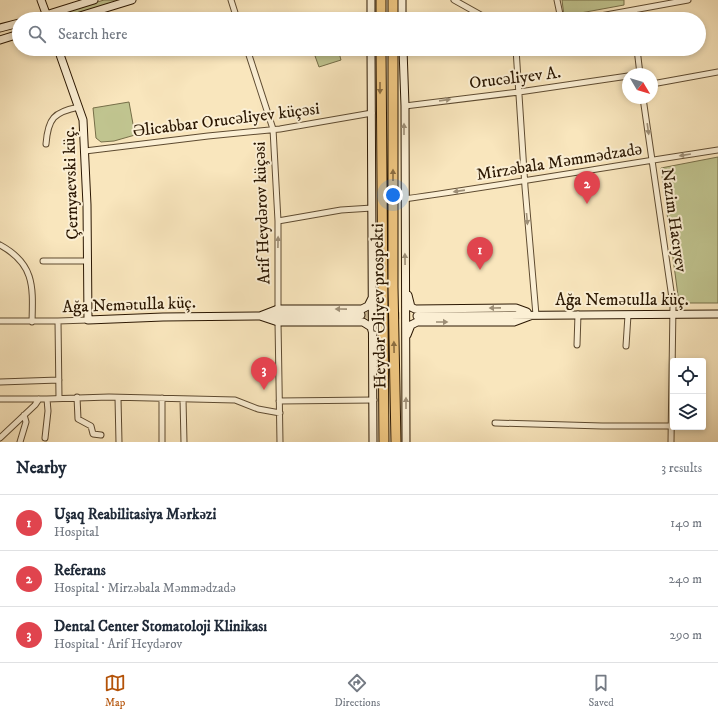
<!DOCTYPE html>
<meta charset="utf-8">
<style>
body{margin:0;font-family:"IM FELL DW Pica",serif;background:#f2f2f3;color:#1f2937}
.controls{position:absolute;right:12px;bottom:12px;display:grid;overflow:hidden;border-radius:4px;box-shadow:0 2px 6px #0003}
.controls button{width:36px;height:36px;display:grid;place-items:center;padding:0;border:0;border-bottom:1px solid #e0e1e3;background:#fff;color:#1f2937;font:20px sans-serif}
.compass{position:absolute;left:622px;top:68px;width:36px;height:36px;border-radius:50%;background:#fff;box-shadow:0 2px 6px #0003;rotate:128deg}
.you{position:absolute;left:393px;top:195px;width:14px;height:14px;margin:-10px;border:3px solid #fff;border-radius:50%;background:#1a73e8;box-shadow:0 0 0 6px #1a73e833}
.badge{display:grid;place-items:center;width:26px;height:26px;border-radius:50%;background:#b45309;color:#fff;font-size:13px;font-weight:700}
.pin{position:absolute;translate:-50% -33px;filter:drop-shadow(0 1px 2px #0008)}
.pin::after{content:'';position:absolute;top:21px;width:14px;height:12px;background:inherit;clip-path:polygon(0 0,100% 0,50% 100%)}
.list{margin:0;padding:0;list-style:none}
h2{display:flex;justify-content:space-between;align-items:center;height:52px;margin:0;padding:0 16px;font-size:17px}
h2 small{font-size:13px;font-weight:400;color:#747a83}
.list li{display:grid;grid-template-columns:26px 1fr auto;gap:12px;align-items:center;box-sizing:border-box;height:56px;padding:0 16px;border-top:1px solid #e0e1e3}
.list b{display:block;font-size:15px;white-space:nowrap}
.list p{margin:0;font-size:13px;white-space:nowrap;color:#747a83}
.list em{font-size:13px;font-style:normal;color:#747a83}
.icon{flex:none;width:22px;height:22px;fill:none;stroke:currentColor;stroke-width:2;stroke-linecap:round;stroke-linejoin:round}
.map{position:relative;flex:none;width:718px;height:442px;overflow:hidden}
.search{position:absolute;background:#fff;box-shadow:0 2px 6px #0003;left:12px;right:12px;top:12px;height:44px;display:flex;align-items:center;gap:10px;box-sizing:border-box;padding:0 14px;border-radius:22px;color:#747a83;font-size:15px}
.sheet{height:220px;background:#fff}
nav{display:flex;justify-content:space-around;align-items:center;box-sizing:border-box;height:56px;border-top:1px solid #e0e1e3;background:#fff;font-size:11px;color:#747a83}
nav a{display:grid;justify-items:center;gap:2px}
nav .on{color:#b45309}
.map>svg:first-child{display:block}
.green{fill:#c0c48f;stroke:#766e48}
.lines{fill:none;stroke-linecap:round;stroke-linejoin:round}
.secondary-tunnel{stroke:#d0bd98;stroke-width:7;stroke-dasharray:7 3.5;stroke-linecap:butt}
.street-casing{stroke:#5e4b31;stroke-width:7}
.secondary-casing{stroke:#2b1702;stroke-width:9}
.highway-casing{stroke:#2b1702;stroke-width:11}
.street{stroke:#fbefd4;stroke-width:5}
.secondary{stroke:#fbefd4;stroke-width:7}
.highway{stroke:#ecc37e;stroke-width:9}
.oneway{fill:#8c6d40}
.oneway2{fill:#9d8e76}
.labels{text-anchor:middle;stroke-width:4;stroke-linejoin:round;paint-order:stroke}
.street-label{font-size:17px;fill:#2b1702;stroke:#fbefd4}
</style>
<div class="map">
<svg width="718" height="442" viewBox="0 0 718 442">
<rect width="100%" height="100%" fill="#f9e6bd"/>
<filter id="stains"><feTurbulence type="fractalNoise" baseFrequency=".005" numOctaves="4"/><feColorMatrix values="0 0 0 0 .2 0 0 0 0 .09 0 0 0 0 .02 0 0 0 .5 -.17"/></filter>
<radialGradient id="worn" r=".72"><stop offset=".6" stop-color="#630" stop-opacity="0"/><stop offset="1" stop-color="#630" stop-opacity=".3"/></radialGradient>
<path class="green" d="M104 0H124L59 19 57 14Z
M562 0H624V5L564 16Z
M335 49H338L341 60 319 67 315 56Z
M129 102 135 135 114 141 101 142 96 138 93 108Z
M718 157V303H679L661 168Z"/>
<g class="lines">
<path class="secondary-tunnel" d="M361 315 417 316"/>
<g class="street-casing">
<path id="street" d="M231 0 237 19
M454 0 488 19
M557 0 561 19
M632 11 633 19
M584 19 688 0
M247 49 273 129 278 221V309
M516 49 525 187 536 315
M637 49 640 74
M652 84 718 72
M643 98 673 305 671 442
M405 106 519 92 628 76
M46 144C48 118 54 112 79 107
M85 151 208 136 280 129 372 113
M404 199C509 184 613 166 718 150
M278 221 341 210 372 208
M0 245C35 264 33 287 32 322
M43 261H87
M0 321H58L88 320
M58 321 59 398
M278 322 280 442
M577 345 578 314
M626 346 628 315
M0 382 59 380
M77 397 78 419 91 426 93 434 101 435
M118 398 119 442
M162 398V442
M0 399H47L109 397 235 400 258 409 280 413
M183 399 184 442
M279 401 374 400
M495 423 602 426H671
M0 438 35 405 39 399
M45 438 48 411 47 399
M20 442 26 422 24 415"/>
</g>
<g class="secondary-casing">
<path id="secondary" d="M41 0 48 19
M371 0V19
M402 0V19
M33 19 94 0
M70 19 132 0
M0 28 19 23
M0 40 19 34
M58 49 83 120 87 205 88 320 163 317 260 316 278 322H363L371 327 373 334
M371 49 373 442
M403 49 405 106 406 442
M408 295 411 307 415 309 516 308 527 312
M260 316 278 309H362L368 306 372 298
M267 316 361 315
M417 316 718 314
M407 335 411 325 417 322H514L530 316"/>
</g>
<g class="highway-casing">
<path id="highway" d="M393 0V19
M381 19V0
M381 49 384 442
M393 49V287L396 442"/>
</g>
<use href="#street" class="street"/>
<use href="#secondary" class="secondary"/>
<use href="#highway" class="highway"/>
</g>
<defs><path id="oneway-solid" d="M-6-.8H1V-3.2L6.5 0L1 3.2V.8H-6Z"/></defs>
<g class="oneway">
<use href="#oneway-solid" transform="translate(380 88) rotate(90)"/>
<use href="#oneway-solid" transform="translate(393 175) rotate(-90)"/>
<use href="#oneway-solid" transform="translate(394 347) rotate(-91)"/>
</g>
<g class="oneway2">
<use href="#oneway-solid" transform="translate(445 100) rotate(-8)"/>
<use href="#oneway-solid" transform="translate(404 129) rotate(-90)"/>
<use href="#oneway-solid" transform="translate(648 129) rotate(82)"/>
<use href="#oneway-solid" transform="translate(685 155) rotate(171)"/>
<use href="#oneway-solid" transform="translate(459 191) rotate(172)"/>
<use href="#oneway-solid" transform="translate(527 219) rotate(85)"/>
<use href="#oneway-solid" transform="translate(278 242) rotate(-89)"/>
<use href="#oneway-solid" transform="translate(405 259) rotate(-91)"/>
<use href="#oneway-solid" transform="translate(495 308) rotate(179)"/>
<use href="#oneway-solid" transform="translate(341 309) rotate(-179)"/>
<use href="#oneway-solid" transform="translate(442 322)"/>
<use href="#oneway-solid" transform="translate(406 403) rotate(-90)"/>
</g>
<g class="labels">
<g class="street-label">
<text transform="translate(515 77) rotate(-7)" y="6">Orucəliyev A.</text>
<text transform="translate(226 119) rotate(-7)" y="6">Əlicabbar Orucəliyev küçəsi</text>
<text transform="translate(559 161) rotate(-9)" y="6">Mirzəbala Məmmədzadə</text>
<text transform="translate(70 183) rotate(-92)" y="6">Çernyaevski küç.</text>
<text transform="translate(261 213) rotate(-92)" y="6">Arif Heydərov küçəsi</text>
<text transform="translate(675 220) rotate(82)" y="6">Nazim Hacıyev</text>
<text x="622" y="305">Ağa Nemətulla küç.</text>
<text transform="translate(129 304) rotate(-2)" y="6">Ağa Nemətulla küç.</text>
<text transform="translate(378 306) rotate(-91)" y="6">Heydər Əliyev prospekti</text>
</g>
</g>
<rect width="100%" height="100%" filter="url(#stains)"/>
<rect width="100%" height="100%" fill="url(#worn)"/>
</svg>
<div class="controls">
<button><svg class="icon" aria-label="locate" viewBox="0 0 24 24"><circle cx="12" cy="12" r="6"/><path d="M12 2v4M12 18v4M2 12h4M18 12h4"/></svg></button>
<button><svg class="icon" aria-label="layers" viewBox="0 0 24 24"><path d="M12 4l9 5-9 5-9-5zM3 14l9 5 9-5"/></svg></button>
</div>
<svg class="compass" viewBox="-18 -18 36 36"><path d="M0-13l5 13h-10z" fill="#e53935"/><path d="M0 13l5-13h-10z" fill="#747a83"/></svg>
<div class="you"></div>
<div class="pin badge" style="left:480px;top:270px;background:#e0444e">1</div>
<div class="pin badge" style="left:587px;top:204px;background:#e0444e">2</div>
<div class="pin badge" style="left:264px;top:390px;background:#e0444e">3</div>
<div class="search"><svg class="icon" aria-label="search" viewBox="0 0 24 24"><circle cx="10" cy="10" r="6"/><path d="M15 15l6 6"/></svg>Search here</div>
</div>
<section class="sheet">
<h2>Nearby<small>3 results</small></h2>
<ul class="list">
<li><span class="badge" style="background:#e0444e">1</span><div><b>Uşaq Reabilitasiya Mərkəzi</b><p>Hospital</p></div><em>140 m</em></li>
<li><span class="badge" style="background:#e0444e">2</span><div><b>Referans</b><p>Hospital · Mirzəbala Məmmədzadə</p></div><em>240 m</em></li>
<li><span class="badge" style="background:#e0444e">3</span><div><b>Dental Center Stomatoloji Klinikası</b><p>Hospital · Arif Heydərov</p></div><em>290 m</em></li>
</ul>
</section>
<nav>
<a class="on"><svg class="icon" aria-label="map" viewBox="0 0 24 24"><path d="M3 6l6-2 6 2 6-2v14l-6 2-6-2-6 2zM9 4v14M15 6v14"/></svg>Map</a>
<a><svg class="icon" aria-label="directions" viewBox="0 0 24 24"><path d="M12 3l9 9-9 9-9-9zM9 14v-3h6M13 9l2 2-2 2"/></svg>Directions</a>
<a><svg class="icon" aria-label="saved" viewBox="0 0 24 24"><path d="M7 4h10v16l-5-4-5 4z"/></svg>Saved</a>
</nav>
